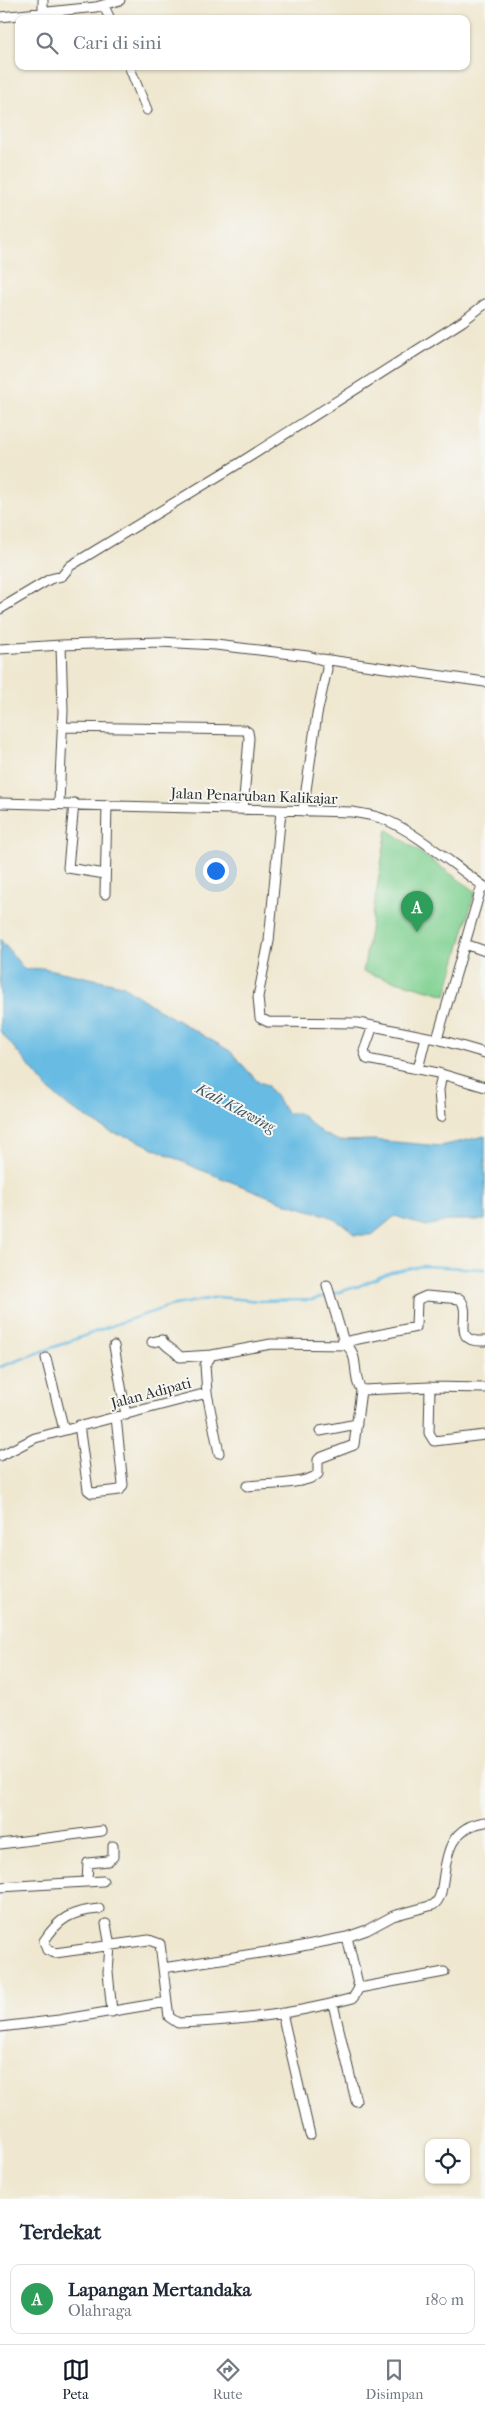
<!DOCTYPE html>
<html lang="id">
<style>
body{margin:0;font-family:"IM FELL French Canon",serif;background:#f6f6f7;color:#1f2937}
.controls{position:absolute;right:15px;bottom:15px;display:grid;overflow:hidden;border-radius:10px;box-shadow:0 1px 4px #0004}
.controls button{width:45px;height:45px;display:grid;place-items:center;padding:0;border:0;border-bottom:1px solid #e0e1e3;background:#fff;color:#1f2937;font:25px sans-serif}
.you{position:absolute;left:215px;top:870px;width:18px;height:18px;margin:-12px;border:4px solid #fff;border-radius:50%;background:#1a73e8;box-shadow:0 0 0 8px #1a73e833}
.badge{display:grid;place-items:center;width:32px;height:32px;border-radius:50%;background:#111827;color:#fff;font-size:16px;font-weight:700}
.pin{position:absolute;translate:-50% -41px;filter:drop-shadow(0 1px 2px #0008)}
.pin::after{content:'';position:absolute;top:26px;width:18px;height:15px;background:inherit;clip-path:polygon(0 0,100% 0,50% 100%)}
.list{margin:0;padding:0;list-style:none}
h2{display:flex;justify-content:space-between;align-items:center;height:65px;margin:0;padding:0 20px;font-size:21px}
h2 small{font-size:16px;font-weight:400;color:#747a83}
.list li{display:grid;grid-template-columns:32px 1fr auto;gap:15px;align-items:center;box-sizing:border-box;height:70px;margin:0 10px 10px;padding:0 10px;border:1px solid #e0e1e3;border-radius:10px}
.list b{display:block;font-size:19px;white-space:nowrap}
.list p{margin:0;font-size:16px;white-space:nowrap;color:#747a83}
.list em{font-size:16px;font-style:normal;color:#747a83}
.icon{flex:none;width:28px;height:28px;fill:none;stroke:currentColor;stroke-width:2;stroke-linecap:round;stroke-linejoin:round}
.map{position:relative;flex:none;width:485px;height:2199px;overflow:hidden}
.search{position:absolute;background:#fff;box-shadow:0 1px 4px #0004;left:15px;right:15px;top:15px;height:55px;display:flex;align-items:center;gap:12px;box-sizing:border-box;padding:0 18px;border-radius:10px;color:#747a83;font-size:19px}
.sheet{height:145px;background:#fff}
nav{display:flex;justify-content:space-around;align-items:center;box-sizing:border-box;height:70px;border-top:1px solid #e0e1e3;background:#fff;font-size:14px;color:#747a83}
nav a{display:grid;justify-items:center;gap:2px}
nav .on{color:#111827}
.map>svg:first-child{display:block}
.green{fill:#80d192;stroke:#567e5e}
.water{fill:#67bbe3;stroke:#497387}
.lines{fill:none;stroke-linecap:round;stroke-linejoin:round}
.stream{stroke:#67bbe3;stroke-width:2.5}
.minor-casing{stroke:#484744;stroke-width:11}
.minor{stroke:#fff;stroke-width:9}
.labels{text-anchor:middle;stroke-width:4;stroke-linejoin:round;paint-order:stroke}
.street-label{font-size:15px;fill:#2b2b2b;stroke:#f6f6f2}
.water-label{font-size:16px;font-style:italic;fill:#3d5662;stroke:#f6f6f2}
</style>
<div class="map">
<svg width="485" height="2199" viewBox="0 0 485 2199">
<rect width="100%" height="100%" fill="#f6f6f2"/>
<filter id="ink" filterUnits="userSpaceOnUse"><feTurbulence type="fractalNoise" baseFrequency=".02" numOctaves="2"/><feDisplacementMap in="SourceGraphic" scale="10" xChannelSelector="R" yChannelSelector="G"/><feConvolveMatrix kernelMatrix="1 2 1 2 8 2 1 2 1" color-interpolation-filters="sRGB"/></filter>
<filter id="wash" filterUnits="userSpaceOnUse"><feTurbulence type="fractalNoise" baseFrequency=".0096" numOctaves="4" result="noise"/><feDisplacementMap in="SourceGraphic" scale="20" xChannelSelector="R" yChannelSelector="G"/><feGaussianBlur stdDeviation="1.12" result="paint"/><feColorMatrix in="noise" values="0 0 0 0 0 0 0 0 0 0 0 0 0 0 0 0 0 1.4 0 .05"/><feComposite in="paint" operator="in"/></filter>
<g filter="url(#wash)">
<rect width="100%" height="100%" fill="#efe7cf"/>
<path class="green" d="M387 829 475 891 446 995 363 972Z"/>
<path class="water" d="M0 939 25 970 43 968 122 985 156 1008 230 1051 257 1081 267 1085 287 1113H299L322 1133 339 1141 372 1140 441 1146 485 1136V1220H452L426 1226 395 1216 372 1235H354L349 1228 326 1215 288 1204 196 1168 130 1137 112 1133 69 1107 49 1090 0 1031Z"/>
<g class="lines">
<path class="stream" d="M0 1367 119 1323 170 1306 197 1301 218 1297 259 1301 312 1300 359 1286 391 1272 422 1266 485 1269"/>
</g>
</g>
<g filter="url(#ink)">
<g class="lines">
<g class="minor-casing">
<path id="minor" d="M43 0V13
M104 6 110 19
M0 17 96 7 120 0
M129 66 147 110
M0 609 50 579 62 576 70 566 238 464 463 321 485 304
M61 645 160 642 216 645 308 656 326 661 327 669 317 714 303 811
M0 649 61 645 63 711 59 803
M322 659 485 682
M63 727 245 730 248 732 249 738 243 810
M0 803 352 812C363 814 375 815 386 820 419 834 454 866 485 887
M74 803 68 868 105 874
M281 811 269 941 258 997 260 1018 268 1022 358 1023 437 1039 485 1053
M105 894 107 805
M465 944 485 951
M373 1026 364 1051 367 1059 438 1073 485 1087
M437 1039 482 885
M418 1069 426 1037
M441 1117 439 1090 442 1074
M327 1285 344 1342 341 1344
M152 1342 162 1340C166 1348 174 1349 180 1357L212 1355
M344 1342 416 1327 417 1300 426 1296 460 1299C474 1315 448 1343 485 1341
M114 1346 126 1415
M46 1358 64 1430
M430 1387 429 1433 434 1441 485 1435
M207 1393 219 1453
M79 1425 88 1490 92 1493 120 1490 123 1485 116 1417
M320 1431 357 1424
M0 1456 35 1438 207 1393 205 1365 212 1355 271 1344 346 1345C361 1356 351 1383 363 1390L430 1387 485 1388
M247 1486C264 1484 306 1485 318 1474V1460L320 1458 354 1445 361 1390
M0 1844 102 1831
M87 1882 88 1863 108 1861 113 1857V1846
M0 1887 103 1881
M99 1909C72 1911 59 1918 44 1941L47 1950 55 1953 149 1940 160 1944 163 1968
M106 1924 110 1946 108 1972 112 2012
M359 1988 444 1972
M167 2002 169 2017 178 2023C237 2021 296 2014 353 1998L359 1988 347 1937
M333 2004 356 2101
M282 2013 310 2135
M0 2027 59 2020 167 2002 163 1968 292 1948 347 1937 367 1930 393 1916 433 1905C453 1894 430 1830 485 1822"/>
</g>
<use href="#minor" class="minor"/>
</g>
</g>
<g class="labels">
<g class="street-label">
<text transform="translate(254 796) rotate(2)" y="5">Jalan Penaruban Kalikajar</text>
<text transform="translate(151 1393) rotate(-15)" y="5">Jalan Adipati</text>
</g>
<g class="water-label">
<text transform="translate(236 1107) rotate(28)" y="6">Kali Klawing</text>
</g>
</g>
</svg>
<div class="controls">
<button><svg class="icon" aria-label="locate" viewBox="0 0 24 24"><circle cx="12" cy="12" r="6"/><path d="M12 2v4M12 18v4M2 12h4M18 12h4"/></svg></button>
</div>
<div class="you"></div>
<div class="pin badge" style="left:417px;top:932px;background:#2e9e5b">A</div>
<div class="search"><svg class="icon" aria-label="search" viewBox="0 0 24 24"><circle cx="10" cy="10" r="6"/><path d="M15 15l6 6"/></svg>Cari di sini</div>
</div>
<section class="sheet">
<h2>Terdekat<small></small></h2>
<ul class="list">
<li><span class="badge" style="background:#2e9e5b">A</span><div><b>Lapangan Mertandaka</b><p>Olahraga</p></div><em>180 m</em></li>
</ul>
</section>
<nav>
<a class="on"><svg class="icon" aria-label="map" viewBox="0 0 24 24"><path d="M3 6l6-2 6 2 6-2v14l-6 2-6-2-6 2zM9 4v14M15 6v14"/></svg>Peta</a>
<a><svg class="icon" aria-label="directions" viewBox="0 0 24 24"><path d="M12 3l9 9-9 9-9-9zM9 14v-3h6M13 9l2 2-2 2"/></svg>Rute</a>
<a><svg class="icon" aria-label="saved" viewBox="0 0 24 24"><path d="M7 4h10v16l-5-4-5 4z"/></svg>Disimpan</a>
</nav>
